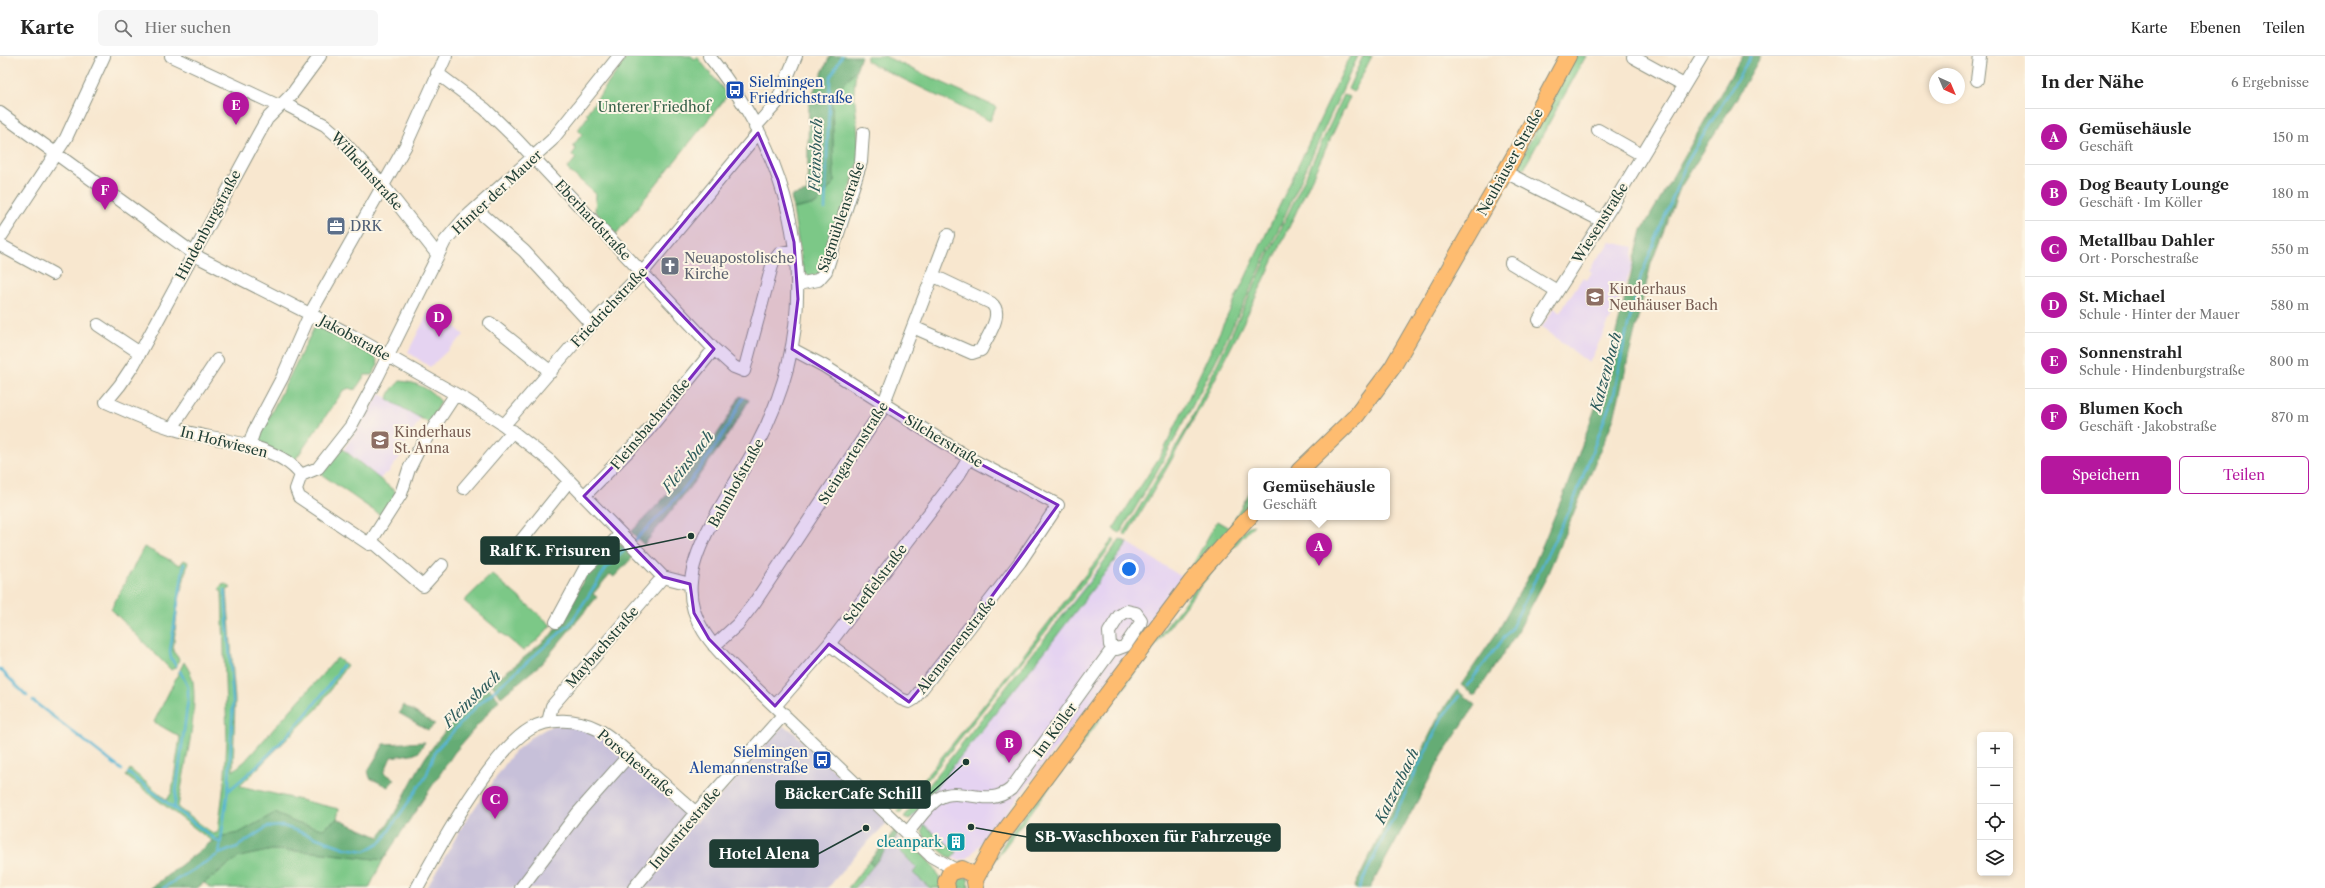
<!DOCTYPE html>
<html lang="de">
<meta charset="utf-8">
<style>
body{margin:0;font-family:"Libre Caslon Text",serif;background:#f6f6f6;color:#222}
.controls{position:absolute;right:12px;bottom:12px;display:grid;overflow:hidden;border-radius:6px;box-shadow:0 2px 6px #0003}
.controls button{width:36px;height:36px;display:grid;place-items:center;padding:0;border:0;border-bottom:1px solid #e0e0e0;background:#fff;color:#222;font:20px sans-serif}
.compass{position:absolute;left:1929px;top:12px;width:36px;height:36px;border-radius:50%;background:#fff;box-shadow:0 2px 6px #0003;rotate:136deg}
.you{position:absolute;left:1129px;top:513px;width:14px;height:14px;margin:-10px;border:3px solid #fff;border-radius:50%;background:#1a73e8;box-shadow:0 0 0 6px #1a73e833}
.badge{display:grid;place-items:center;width:26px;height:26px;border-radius:50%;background:#b5179e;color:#fff;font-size:13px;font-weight:700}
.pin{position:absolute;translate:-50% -33px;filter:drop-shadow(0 1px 2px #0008)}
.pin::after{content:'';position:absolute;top:21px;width:14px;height:12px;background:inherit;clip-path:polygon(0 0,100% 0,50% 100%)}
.popup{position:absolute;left:1248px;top:412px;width:142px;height:52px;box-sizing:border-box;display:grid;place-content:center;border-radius:6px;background:#fff;filter:drop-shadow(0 1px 3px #0005);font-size:13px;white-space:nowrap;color:#767676}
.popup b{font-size:15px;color:#222}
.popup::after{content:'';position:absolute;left:50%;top:100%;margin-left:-8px;border:8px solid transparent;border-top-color:#fff}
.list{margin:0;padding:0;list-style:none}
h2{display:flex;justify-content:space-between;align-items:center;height:52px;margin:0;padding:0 16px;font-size:17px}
h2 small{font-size:13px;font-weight:400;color:#767676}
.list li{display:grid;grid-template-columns:26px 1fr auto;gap:12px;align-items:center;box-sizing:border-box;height:56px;padding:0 16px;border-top:1px solid #e0e0e0}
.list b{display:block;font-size:15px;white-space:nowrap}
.list p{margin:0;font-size:13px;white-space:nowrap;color:#767676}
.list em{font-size:13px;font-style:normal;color:#767676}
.actions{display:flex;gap:8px;padding:12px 16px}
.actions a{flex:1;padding:9px 0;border:1px solid #b5179e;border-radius:6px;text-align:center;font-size:14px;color:#b5179e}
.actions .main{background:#b5179e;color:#fff}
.icon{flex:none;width:22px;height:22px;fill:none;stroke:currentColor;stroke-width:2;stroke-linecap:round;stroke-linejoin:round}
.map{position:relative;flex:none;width:2025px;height:832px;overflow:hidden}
header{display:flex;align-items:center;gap:24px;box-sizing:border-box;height:56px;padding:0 20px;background:#fff;border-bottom:1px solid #e0e0e0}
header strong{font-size:19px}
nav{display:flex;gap:22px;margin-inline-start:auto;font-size:14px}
.search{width:280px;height:36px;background:#f6f6f6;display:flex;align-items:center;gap:10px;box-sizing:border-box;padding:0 14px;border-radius:6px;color:#767676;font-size:15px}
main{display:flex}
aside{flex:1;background:#fff}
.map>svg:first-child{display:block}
.built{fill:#e5d3f1}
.industrial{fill:#c7c0d9}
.green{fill:#7cc887;stroke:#4e825e}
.forest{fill:#65ac74;stroke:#427454}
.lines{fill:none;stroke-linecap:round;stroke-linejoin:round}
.stream{stroke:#55b4d3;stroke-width:2.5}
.minor-casing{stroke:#8c9282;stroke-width:14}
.major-casing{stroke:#8c9282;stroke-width:18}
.minor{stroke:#fff;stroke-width:12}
.major{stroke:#febc70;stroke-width:16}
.marked{fill:#7b2cbf;fill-opacity:0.2;stroke:#7b2cbf;stroke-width:3;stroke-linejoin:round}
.labels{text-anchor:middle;stroke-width:4;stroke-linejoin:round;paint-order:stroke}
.transit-label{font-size:14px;fill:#164399;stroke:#fcf5e5;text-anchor:start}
.park-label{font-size:14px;fill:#366049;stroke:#fcf5e5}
.street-label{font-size:14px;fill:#1f3d34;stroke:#fcf5e5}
.service-label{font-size:14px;fill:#4e5e75;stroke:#fcf5e5;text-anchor:start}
.worship-label{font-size:14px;fill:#5b616d;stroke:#fcf5e5;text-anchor:start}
.education-label{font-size:14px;fill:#785e54;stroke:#fcf5e5;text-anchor:start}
.culture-label{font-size:14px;fill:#0d838f;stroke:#fcf5e5;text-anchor:end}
.water-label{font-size:15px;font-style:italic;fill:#2c5b5c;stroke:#fcf5e5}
.leader{fill:none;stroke:#1f3d34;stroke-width:1.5}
.callout-dot{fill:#1f3d34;stroke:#fcf5e5;stroke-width:1.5}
.callout{fill:#1f3d34;stroke:#1f3d34;stroke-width:1.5}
.callout-label{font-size:15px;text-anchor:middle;font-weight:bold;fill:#fff}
</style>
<header>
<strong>Karte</strong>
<div class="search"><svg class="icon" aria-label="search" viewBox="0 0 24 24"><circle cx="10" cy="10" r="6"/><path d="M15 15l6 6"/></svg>Hier suchen</div>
<nav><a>Karte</a><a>Ebenen</a><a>Teilen</a></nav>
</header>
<main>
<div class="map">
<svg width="2025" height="832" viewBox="0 0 2025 832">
<rect width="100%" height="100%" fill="#fcf5e5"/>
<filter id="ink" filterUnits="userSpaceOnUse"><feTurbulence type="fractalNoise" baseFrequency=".025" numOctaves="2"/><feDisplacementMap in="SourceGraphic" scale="8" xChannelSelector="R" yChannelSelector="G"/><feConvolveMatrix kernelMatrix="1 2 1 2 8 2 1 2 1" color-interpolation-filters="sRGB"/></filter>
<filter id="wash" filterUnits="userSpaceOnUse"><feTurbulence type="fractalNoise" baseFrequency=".012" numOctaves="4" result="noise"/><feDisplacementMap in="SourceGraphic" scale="16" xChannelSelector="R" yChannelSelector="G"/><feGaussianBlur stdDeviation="0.9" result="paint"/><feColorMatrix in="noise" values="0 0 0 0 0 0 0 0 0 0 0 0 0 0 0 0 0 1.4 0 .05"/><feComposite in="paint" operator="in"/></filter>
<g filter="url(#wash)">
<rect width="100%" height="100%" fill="#f8e7cf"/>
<path class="built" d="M1610 186 1634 191 1632 211 1616 251 1589 307 1542 271 1554 252 1560 256 1583 221 1587 224 1592 216 1589 214Z
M432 249 464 279 430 311 408 296Z
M380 338 421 362 404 390 402 389 399 394 403 397 387 418 385 417 380 423 344 393Z
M1121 482 1185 523 994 773 967 803 958 804 950 801 909 759Z"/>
<path class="industrial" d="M553 669 579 670 597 678 696 767 783 670 791 674 888 766 858 796 828 832H427L463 769 513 697 533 680Z
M897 780 904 787 907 786 936 832H856Z"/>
<path class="green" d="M628 0H691L695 3 697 1 728 39 616 178 595 155 596 138 567 113 576 102 572 99 576 93 573 90 582 78 578 74 588 60 586 58Z
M867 0H884L996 51 990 65 866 5Z
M1350 0H1358C1283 160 1214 327 1120 477L1113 473 1164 394Z
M1363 0H1372L1353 36 1348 33Z
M1574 0H1586L1523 114 1520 110 1521 103Z
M856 14 854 35 860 101 823 217 811 221 803 216 793 153 816 148 834 127 832 40Z
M1344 39 1350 41C1280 189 1214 341 1126 480L1124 477 1187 372Z
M315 270H317L376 302 378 309 372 319H365L355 334 349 332 343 335 293 407 261 386 259 381Z
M400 325C416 326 431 333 441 346L429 367 387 343 392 333Z
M339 390 397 437 383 461 318 416Z
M1251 434V455L1187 519 1217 465 1229 472Z
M1254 469 1218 508 1176 562 990 811 1008 781 1205 519 1248 470Z
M1113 483 1115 484 1081 531 900 758 898 755 1007 620Z
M1120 483 1128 487 1045 595 912 761 909 763 904 761 1090 525Z
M144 491 180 509 184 504 188 506 178 548 173 595 179 603 176 612 171 614 111 553Z
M492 518 551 569 540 582 523 595 464 545Z
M226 528 231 532 227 534 235 644 233 715 245 705 337 602 347 609 317 653 240 730 339 753 337 763 323 774 296 767 275 757 239 777 223 780 213 786 126 720 130 713 167 744 172 736 180 681 154 666 184 606C188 613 192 618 193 626 198 661 183 716 178 752L214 778 218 776 225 719 227 683 222 536 219 534 222 529Z
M924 769 957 796 951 803 925 782 922 775Z
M907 786 911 787C924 801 940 812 941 832H930L913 817 917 812 900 795 901 791Z
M272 794 316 796 383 804 369 832H212L204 827 239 801Z
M869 805 873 810 855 832H848Z
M958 821 968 822 969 832H954V825Z"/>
<path class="forest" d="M830 0H861L856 14 832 40 834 127 816 148 793 153 791 140 807 136 809 45Z
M1742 0H1761L1735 45 1680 132 1651 208 1614 362 1545 524 1518 575 1475 640 1461 629 1498 575 1533 512 1567 430 1601 336 1642 174Z
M740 340 749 344C720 397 681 442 644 489L631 476C672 434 713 393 740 340Z
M620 487 633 501 614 521 610 518 593 538 597 541 542 607 501 641 491 627 514 610 551 579 568 555 588 515Z
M486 628 499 644 454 697 383 804 316 796 272 794 239 801 197 832H151L211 786 223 780 239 777 275 757 296 767 323 773 337 763 379 781C398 756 409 728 425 702 443 675 465 652 486 628Z
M1457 634 1475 649 1442 700 1370 832H1354L1441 656Z
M403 649 435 668 428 674 399 657Z
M425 686 418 697 391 701 384 717 395 723 388 731 370 722 368 715 384 688Z
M895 774 898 777 897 780 873 810 869 805Z"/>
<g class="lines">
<path class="stream" d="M825 153 830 22 842 0
M634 485C678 444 716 397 743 342
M176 610 171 602 170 595 184 508
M0 613 27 640
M1467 630 1511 573 1574 444 1614 338 1626 278 1641 220 1686 108 1751 0
M33 645 122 714
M128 717 220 787
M228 735C272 699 311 657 343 609
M174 753 188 643V631L180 615
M219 798 229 726 233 645 225 534
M163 832 219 798 237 791 267 771 283 770 345 792 365 795 382 785 426 720 436 694 476 651 570 568 607 511 629 490
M1359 832 1443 660 1459 640"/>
</g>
</g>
<g filter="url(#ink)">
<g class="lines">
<g class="minor-casing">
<path id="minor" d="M171 0 279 50
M320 0 292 38 267 63 258 79 134 308 120 329 106 346C128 356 151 366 174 373 211 384 277 386 301 419L296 433 299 441 369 488 371 485
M709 0C802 114 827 257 757 389 737 427 694 484 691 526 687 563 713 591 738 615L931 800 956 814
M1633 1 1684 29
M437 17 485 53 516 83 714 293 734 311 744 315 773 206 780 197 795 194
M1977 24 1980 0
M283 47 325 69 340 82 382 128 437 198
M0 57 200 202 351 279 466 344 504 369 550 405 663 521 690 528
M755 71 776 48 796 0
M1598 74 1642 99
M1505 116 1602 165
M476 153 524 195 591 268
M0 182 66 82 104 0
M0 189 53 218
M1511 207 1557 235
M798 228 818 224 826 215 861 106 863 77
M1539 264 1613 148 1702 0
M490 267 551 316
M98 269 140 297
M913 271 972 297 981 294 983 290C989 278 1004 257 991 247L932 219
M792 293 824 310 969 402 1058 449 1020 506 914 643 909 646 901 643 829 588
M504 369 584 276 642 217 758 77
M172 372 217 304
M249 390 254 375 282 322 310 258 406 89 446 0
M301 419 318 412 351 370 377 322 445 185 463 164 552 84 619 0
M464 432 513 375
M584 440 644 379 714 293
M371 485 401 438 409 413 418 395 455 339
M371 485 423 530 442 509
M508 501 569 425
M1127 555 1136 557 1141 564 1140 568 1125 590 1117 593 1110 589 1109 576 1119 560Z
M556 566 584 514 621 478
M714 590 738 568 755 546 880 357 948 179
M775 650 829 588 960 417 969 402
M548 666 552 650 663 521
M907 777C917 766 926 750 939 742 961 729 987 753 1011 733L1113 592
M417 832C439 791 492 695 530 673 550 661 577 663 597 673 611 680 623 692 635 703 656 721 676 739 696 757
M521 832 577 758 630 698
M634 832 693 760 784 658"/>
</g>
<g class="major-casing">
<path id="major" d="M1299 415 1356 360 1392 312 1516 97 1568 0
M976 822 993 791 1192 525 1251 459
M947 832 946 826 950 817 962 813 974 819 976 832"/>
</g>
<use href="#minor" class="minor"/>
<use href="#major" class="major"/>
</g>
</g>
<path class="marked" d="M758 77 778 124 794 186 798 243 792 293 969 402 1058 449 963 580 909 646 829 588 775 650 709 583 694 557 690 528 663 521 584 440 644 379 714 293 642 217Z"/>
<defs>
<g id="bus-square" transform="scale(1)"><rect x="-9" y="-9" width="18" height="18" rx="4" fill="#1a4fb4" stroke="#fcf5e5"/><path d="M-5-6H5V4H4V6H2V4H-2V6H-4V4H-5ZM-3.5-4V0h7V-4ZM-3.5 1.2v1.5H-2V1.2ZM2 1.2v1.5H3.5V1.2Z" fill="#fff"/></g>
<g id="office-square" transform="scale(1)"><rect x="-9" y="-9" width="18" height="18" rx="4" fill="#5c6f8a" stroke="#fcf5e5"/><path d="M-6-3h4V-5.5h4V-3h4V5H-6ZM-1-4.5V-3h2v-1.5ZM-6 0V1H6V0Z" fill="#fff"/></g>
<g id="church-square" transform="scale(1)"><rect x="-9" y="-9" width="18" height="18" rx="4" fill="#6b7280" stroke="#fcf5e5"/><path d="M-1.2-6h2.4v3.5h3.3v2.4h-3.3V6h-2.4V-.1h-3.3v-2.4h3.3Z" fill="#fff"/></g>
<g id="school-square" transform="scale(1)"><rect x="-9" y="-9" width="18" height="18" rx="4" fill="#8d6e63" stroke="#fcf5e5"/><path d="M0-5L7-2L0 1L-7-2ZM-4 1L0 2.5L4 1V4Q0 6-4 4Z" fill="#fff"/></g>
<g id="building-square" transform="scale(1)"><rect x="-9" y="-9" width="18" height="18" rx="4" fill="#0f9aa8" stroke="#fcf5e5"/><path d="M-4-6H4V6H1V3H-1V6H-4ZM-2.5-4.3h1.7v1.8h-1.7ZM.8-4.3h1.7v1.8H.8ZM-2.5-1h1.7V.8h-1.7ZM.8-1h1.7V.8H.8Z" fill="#fff"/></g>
</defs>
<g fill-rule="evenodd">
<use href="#bus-square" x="735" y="34"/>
<use href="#office-square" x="336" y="170"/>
<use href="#church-square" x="670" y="210"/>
<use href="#school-square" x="1595" y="241"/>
<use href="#school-square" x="380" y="384"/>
<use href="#bus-square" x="822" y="704"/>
<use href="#building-square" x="956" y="786"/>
</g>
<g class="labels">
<g class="transit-label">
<text x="749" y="31">Sielmingen<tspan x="749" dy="16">Friedrichstraße</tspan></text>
<text x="808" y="701" text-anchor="end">Sielmingen<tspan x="808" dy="16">Alemannenstraße</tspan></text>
</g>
<g class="park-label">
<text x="654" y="56">Unterer Friedhof</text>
</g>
<g class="street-label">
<text transform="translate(1510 106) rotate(-61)" y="5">Neuhäuser Straße</text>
<text transform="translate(367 115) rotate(48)" y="5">Wilhelmstraße</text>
<text transform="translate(497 136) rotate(-43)" y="5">Hinter der Mauer</text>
<text transform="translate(841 161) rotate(-71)" y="5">Sägmühlenstraße</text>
<text transform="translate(593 164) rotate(47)" y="5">Eberhardstraße</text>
<text transform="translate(1600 167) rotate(-58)" y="5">Wiesenstraße</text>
<text transform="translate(208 169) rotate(-62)" y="5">Hindenburgstraße</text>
<text transform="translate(609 251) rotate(-47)" y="5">Friedrichstraße</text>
<text transform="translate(355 282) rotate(29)" y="5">Jakobstraße</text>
<text transform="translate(650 368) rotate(-50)" y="5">Fleinsbachstraße</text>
<text transform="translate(944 385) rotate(31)" y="5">Silcherstraße</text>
<text transform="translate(224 386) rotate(14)" y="5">In Hofwiesen</text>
<text transform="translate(853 397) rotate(-58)" y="5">Steingartenstraße</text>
<text transform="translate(736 427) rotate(-61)" y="5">Bahnhofstraße</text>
<text transform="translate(875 528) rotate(-53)" y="5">Scheffelstraße</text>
<text transform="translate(956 589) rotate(-52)" y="5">Alemannenstraße</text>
<text transform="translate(602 591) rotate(-49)" y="5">Maybachstraße</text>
<text transform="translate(1055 674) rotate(-54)" y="5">Im Köller</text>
<text transform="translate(636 707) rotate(40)" y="5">Porschestraße</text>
<text transform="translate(685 772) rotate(-50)" y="5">Industriestraße</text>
</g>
<g class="service-label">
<text x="350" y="175">DRK</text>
</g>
<g class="worship-label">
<text x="684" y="207">Neuapostolische<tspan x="684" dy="16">Kirche</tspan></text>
</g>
<g class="education-label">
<text x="1609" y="238">Kinderhaus<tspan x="1609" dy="16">Neuhäuser Bach</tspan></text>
<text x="394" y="381">Kinderhaus<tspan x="394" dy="16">St. Anna</tspan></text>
</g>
<g class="culture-label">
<text x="942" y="791">cleanpark</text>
</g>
<g class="water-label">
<text transform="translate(816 99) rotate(-88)" y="5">Fleinsbach</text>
<text transform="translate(1606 316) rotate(-75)" y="5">Katzenbach</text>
<text transform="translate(688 406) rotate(-52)" y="5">Fleinsbach</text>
<text transform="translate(472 643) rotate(-44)" y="5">Fleinsbach</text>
<text transform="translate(1397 730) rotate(-64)" y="5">Katzenbach</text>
</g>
</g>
<path class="leader" d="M691 480L619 495M966 706L930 738M971 771L1027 781M866 772L818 798"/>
<g class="callout-dot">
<circle cx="691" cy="480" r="4"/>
<circle cx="966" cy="706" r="4"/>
<circle cx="971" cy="771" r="4"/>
<circle cx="866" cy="772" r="4"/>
</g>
<g class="callout">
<rect x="481" y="481" width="138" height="27" rx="4"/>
<rect x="776" y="725" width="154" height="27" rx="4"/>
<rect x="1027" y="768" width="253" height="27" rx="4"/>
<rect x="710" y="784" width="108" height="27" rx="4"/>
</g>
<g class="callout-label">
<text x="550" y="500">Ralf K. Frisuren</text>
<text x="853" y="743">BäckerCafe Schill</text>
<text x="1153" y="786">SB-Waschboxen für Fahrzeuge</text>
<text x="764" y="803">Hotel Alena</text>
</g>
</svg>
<div class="controls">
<button>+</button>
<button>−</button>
<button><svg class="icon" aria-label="locate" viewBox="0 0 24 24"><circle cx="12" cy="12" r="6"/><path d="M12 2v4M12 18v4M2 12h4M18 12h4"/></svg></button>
<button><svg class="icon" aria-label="layers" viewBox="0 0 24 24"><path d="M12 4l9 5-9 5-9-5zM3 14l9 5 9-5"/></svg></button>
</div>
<svg class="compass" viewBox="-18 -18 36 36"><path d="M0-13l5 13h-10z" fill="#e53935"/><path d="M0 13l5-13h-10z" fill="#767676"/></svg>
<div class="you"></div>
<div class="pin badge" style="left:1319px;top:510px">A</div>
<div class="popup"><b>Gemüsehäusle</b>Geschäft</div>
<div class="pin badge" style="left:1009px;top:707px">B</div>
<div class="pin badge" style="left:495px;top:763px">C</div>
<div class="pin badge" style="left:439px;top:281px">D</div>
<div class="pin badge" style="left:236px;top:69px">E</div>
<div class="pin badge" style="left:105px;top:154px">F</div>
</div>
<aside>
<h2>In der Nähe<small>6 Ergebnisse</small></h2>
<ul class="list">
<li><span class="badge">A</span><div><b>Gemüsehäusle</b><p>Geschäft</p></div><em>150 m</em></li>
<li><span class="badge">B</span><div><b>Dog Beauty Lounge</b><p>Geschäft · Im Köller</p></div><em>180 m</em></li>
<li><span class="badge">C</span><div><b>Metallbau Dahler</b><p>Ort · Porschestraße</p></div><em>550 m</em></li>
<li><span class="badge">D</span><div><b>St. Michael</b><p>Schule · Hinter der Mauer</p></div><em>580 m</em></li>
<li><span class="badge">E</span><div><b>Sonnenstrahl</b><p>Schule · Hindenburgstraße</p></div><em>800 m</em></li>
<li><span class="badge">F</span><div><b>Blumen Koch</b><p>Geschäft · Jakobstraße</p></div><em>870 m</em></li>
</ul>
<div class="actions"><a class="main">Speichern</a><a>Teilen</a></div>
</aside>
</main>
